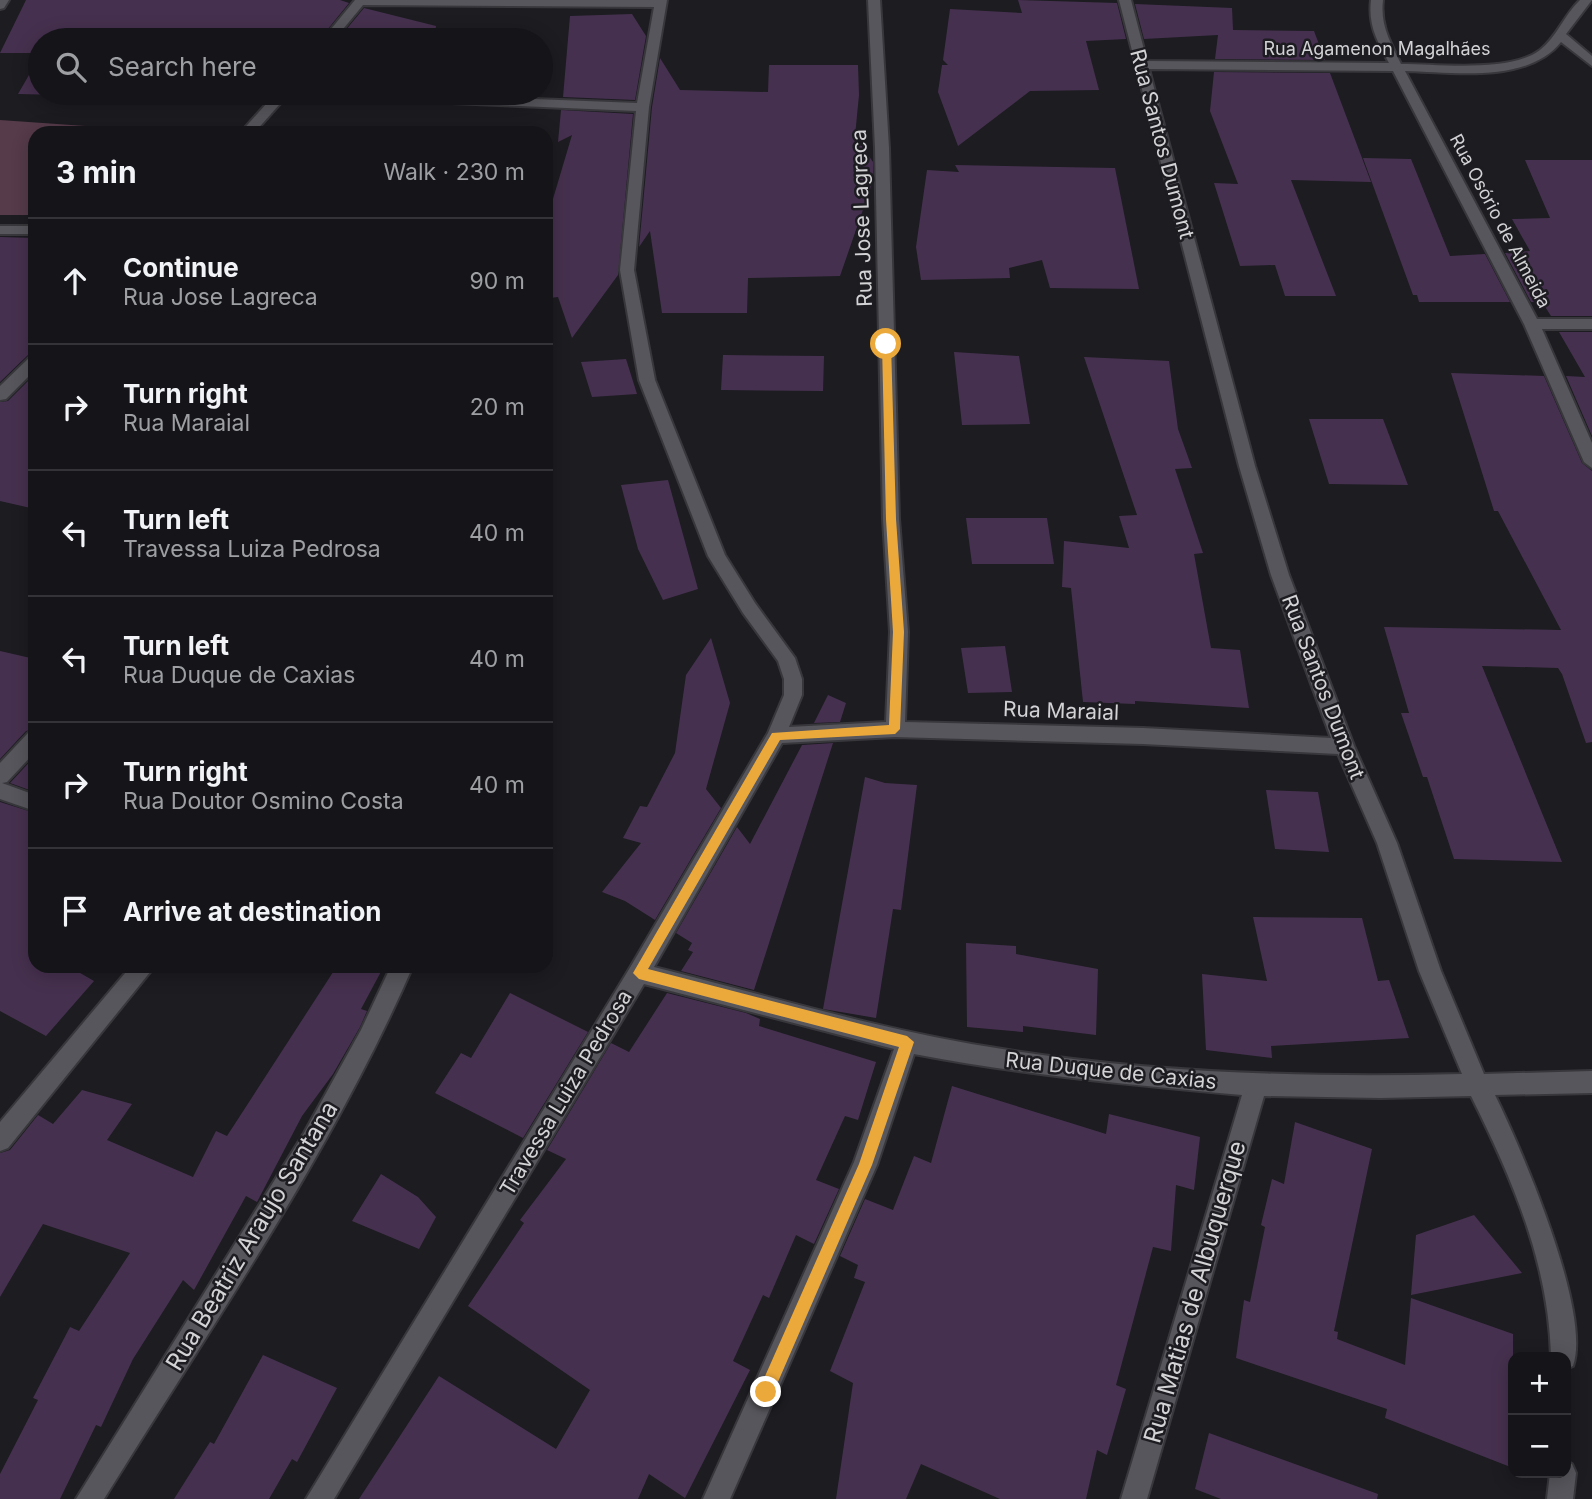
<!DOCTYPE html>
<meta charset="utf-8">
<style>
body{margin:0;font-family:Inter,sans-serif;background:#1e1e22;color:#f1f3f6}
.controls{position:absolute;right:21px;bottom:21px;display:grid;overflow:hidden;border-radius:14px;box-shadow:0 4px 18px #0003}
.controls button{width:63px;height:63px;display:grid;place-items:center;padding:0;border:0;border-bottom:2px solid #343438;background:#151519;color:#f1f3f6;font:35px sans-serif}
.stop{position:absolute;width:21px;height:21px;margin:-16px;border:5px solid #eca93b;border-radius:50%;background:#fff}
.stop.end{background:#eca93b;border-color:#fff;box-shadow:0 2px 7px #0008}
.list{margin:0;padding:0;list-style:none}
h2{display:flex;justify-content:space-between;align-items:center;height:91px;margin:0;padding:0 28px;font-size:30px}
h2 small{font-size:23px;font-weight:400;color:#9d9fa2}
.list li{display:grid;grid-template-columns:46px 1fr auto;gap:21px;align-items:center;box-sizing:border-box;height:126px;padding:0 28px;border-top:2px solid #343438}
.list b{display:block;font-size:26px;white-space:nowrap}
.list p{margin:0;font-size:23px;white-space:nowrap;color:#9d9fa2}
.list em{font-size:23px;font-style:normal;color:#9d9fa2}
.icon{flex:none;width:38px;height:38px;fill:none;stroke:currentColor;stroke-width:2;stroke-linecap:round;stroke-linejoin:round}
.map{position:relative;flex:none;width:1592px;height:1499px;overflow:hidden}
.search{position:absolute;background:#151519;box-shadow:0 4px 18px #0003;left:28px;top:28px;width:525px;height:77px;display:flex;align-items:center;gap:18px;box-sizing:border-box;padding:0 24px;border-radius:38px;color:#9d9fa2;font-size:26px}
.panel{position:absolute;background:#151519;box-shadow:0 4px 18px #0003;left:28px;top:126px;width:525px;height:847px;border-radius:21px}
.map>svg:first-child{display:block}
.green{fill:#563b4a}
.building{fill:#46304f}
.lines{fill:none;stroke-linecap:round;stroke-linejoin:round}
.minor-casing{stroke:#38383c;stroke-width:4}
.minor{fill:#56565c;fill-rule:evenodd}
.route{fill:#eca93b}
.labels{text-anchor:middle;stroke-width:5;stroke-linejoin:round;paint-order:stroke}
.far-street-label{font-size:18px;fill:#d3d3d6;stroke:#1c1c21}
.street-label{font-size:21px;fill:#d3d3d6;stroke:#1c1c21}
.near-street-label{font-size:24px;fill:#d3d3d6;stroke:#1c1c21}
</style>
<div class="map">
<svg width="1592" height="1499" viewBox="0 0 1592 1499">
<rect width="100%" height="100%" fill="#1c1c21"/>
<path class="green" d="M0 120 185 133H35V215H0Z"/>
<path class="building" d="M26 0H340L349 3 323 35 309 33 305 40H40V53H0Z
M1018 0 1117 3 1126 39 1086 41 1099 90 1030 91 958 146 938 92 942 65H948L943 60 950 9 1022 13Z
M1135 4 1232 8 1233 30 1314 31 1325 60 1215 59 1218 35 1144 39Z
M364 8 436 26 434 40H376L340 37Z
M632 14 646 36 635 100 563 97 570 16Z
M40 56V93H203L195 96 146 97 18 94Z
M660 58 680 90 768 92 769 65H858L859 95 855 136 873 162V181L840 276 748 278 747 313H662L650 231 639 247 652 107Z
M1214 72 1330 73 1371 182 1291 180 1336 296H1285L1275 265 1240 266 1214 183 1238 184 1210 111Z
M561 110 633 114 618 275 572 338 558 297 550 298 546 275V248L553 219H547L572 135 558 142Z
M1363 158 1411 159 1450 256 1485 254 1510 302H1419L1417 295H1413Z
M1525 160H1592V316H1551L1542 302H1531L1505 253 1530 251 1512 219 1550 218Z
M955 165 1115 168 1139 289 1050 288 1042 260 1009 268 1010 278 921 280 916 247 927 170 959 172Z
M0 237 35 238V354L28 355 0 382Z
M1559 332H1592V436L1566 376 1585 377Z
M954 352 1019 356 1030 424 962 425Z
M723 355 824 356 823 391 721 390Z
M1084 357 1169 361 1178 429 1192 468 1175 469 1203 553 1194 554 1211 648 1240 650 1249 708 1135 701V704L1083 702 1071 588 1062 587 1064 541 1129 548 1119 516 1137 515Z
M626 359 637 394 592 397 581 362Z
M1451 373 1544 376 1582 463 1592 471V742L1586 743 1562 674 1558 668 1482 666 1562 862 1454 859 1427 777H1423L1401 713H1409L1384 627 1561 630 1498 511H1494Z
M35 374V509L0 501V402L8 401Z
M1309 419H1383L1408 485 1329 484Z
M668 480 698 589 663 600 638 549 621 485Z
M966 518H1047L1054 564H972Z
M711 638 730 703 706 789 721 808 655 920 625 901 602 892 641 843 623 838 640 806 647 807 675 753 686 675Z
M1005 646 1012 692 968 693 961 648Z
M0 651 35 659V729L26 731 0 759Z
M828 695 846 703 840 722 814 723Z
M833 743 754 990 681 971 693 952 688 950 692 943 676 933 737 827 750 844 802 745Z
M35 756V792L10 783Z
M865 777 885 783 917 785 901 910 893 909 876 1018 823 1009Z
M1266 790 1318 792 1329 852 1275 849Z
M0 802 35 813V966H68L94 981 46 1036 0 1011Z
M1253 917 1362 918 1378 981 1389 980 1409 1038 1271 1046 1272 1058 1206 1050 1202 974 1267 981Z
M966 943 1016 946V954L1098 969 1096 1035 1023 1026V1032L967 1027Z
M337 966H384L361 1009 367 1011 360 1027 333 1074 302 1116 257 1202 246 1196 194 1290 183 1280 133 1359 101 1427 96 1425 60 1499H0V1474L38 1400 33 1398 70 1327 79 1331 130 1253 43 1224 0 1297V1153L10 1150 38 1115 53 1124 82 1090 132 1104 107 1140 193 1177 216 1131 227 1136Z
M510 993 588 1032 523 1138 435 1093 461 1053 471 1058Z
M667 993 746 1013 760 1019 759 1026 876 1062 858 1120 845 1116 816 1180 839 1189 814 1244 796 1235 769 1298 763 1295 733 1361 750 1370 685 1498 649 1474 638 1499H359L439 1376 556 1449 590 1390 468 1306 524 1223 520 1220 566 1159 547 1150 611 1043 629 1052Z
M952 1086 1106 1134 1109 1114 1200 1137 1194 1190 1176 1185 1171 1251 1153 1247 1116 1385 1126 1389 1107 1455 1097 1450 1086 1499H1000L921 1464 906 1499H836L853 1383 830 1371 865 1282 854 1278 858 1265 840 1256 865 1199 893 1210 914 1156 931 1163Z
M1295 1122 1372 1149 1334 1331 1338 1332 1337 1339 1405 1365 1411 1298 1513 1334V1468L1385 1418 1387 1409 1236 1358 1244 1300 1250 1302 1265 1227 1261 1225 1272 1179 1284 1184Z
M381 1174 418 1197 436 1217 419 1249 352 1221Z
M1474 1215 1522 1273 1411 1295 1416 1235Z
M263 1355 337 1388 297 1462 292 1459 269 1499H174L210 1442 214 1444Z
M1209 1433 1378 1494 1377 1499H1221L1195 1489Z"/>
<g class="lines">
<g class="minor-casing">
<path id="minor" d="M0 0H9L4 8 0 9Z
M355 0H667L649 107 634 270 655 380 725 555 755 603 795 658 802 679V695L789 727 886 722 890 632 883 519 875 148 868 0H880L889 148 899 519 908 632 905 722 1143 728 1331 738 1271 575 1239 466 1119 0H1131L1147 61 1389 63C1377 41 1368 25 1371 0H1383C1380 25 1390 42 1401 64 1438 64 1510 73 1540 50 1557 37 1564 15 1580 0H1592L1566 34 1592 56V66L1561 42C1527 84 1453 72 1405 71L1537 319H1592V329H1542L1592 443V468L1584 462 1524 324 1393 71 1149 69 1255 466 1289 575 1354 746 1397 843 1441 971 1484 1074 1592 1071V1093L1495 1095C1521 1148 1592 1312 1573 1366L1566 1369V1357H1551C1549 1264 1512 1178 1471 1096L1380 1098 1264 1096 1147 1499H1121L1242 1095C1132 1085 1023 1075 914 1054L877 1165 730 1499H703L854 1162 894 1049 644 984 334 1499H306L631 966 768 733 784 695V679L778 661 743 613 708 556 639 380 620 270 636 111 287 96 254 133H240L276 93H379L637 103 654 7 363 5 334 40H322ZM895 737 1143 744 1338 754 1377 843 1419 971 1462 1074C1305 1078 1145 1073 990 1047 877 1029 765 995 654 967L782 743Z
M0 226H35V234H0Z
M35 356V370L6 399 0 400V386L30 357Z
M35 731V752L7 782 2 783 35 795V811L0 799V763L28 733Z
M131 966H155L8 1148 0 1151V1122Z
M391 966H413C331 1154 212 1325 104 1499H76L304 1133 361 1030Z
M1566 1461 1572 1464 1576 1473 1573 1499H1547L1550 1473H1566Z"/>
</g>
<use href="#minor" class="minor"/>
</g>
<path class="route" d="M886 341 891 344 896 519 904 632 900 729 895 734 780 740 648 969 907 1036 914 1042 872 1165 771 1398 766 1400 760 1398 758 1392 859 1164 899 1047 639 979 633 973 772 733 889 725 893 632 886 519 882 344Z"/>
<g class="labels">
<g class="far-street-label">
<text x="1377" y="55">Rua Agamenon Magalhães</text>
<text transform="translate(1500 221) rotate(62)" y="6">Rua Osório de Almeida</text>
</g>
<g class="street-label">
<text transform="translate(1162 144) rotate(75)" y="7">Rua Santos Dumont</text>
<text transform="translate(862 218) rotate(-92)" y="7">Rua Jose Lagreca</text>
<text transform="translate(1323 687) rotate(69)" y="7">Rua Santos Dumont</text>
<text transform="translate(1061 711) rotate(2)" y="7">Rua Maraial</text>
<text transform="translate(1111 1071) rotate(6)" y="7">Rua Duque de Caxias</text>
<text transform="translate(566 1093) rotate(-59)" y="7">Travessa Luiza Pedrosa</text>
</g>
<g class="near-street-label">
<text transform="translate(252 1236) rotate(-59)" y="8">Rua Beatriz Araujo Santana</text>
<text transform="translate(1195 1292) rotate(-74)" y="8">Rua Matias de Albuquerque</text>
</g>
</g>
</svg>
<div class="controls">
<button>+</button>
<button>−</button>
</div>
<div class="stop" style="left:886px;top:344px"></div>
<div class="stop end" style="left:766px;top:1392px"></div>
<div class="search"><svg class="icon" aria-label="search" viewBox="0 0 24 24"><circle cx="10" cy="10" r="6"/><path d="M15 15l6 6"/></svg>Search here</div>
<section class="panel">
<h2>3 min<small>Walk · 230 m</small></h2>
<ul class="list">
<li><svg class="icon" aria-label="ahead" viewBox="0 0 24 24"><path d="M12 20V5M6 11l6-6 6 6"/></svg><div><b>Continue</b><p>Rua Jose Lagreca</p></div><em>90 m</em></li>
<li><svg class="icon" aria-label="right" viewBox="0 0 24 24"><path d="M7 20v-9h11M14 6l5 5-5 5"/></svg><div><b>Turn right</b><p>Rua Maraial</p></div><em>20 m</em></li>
<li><svg class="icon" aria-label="left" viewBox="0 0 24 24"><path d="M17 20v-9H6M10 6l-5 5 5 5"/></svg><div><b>Turn left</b><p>Travessa Luiza Pedrosa</p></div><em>40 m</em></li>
<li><svg class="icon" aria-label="left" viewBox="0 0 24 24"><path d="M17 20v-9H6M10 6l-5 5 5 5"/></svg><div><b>Turn left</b><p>Rua Duque de Caxias</p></div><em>40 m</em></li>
<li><svg class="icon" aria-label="right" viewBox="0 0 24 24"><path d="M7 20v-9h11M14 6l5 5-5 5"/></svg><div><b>Turn right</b><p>Rua Doutor Osmino Costa</p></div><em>40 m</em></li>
<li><svg class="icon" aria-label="arrive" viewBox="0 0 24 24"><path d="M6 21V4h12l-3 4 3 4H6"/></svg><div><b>Arrive at destination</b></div></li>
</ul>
</section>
</div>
